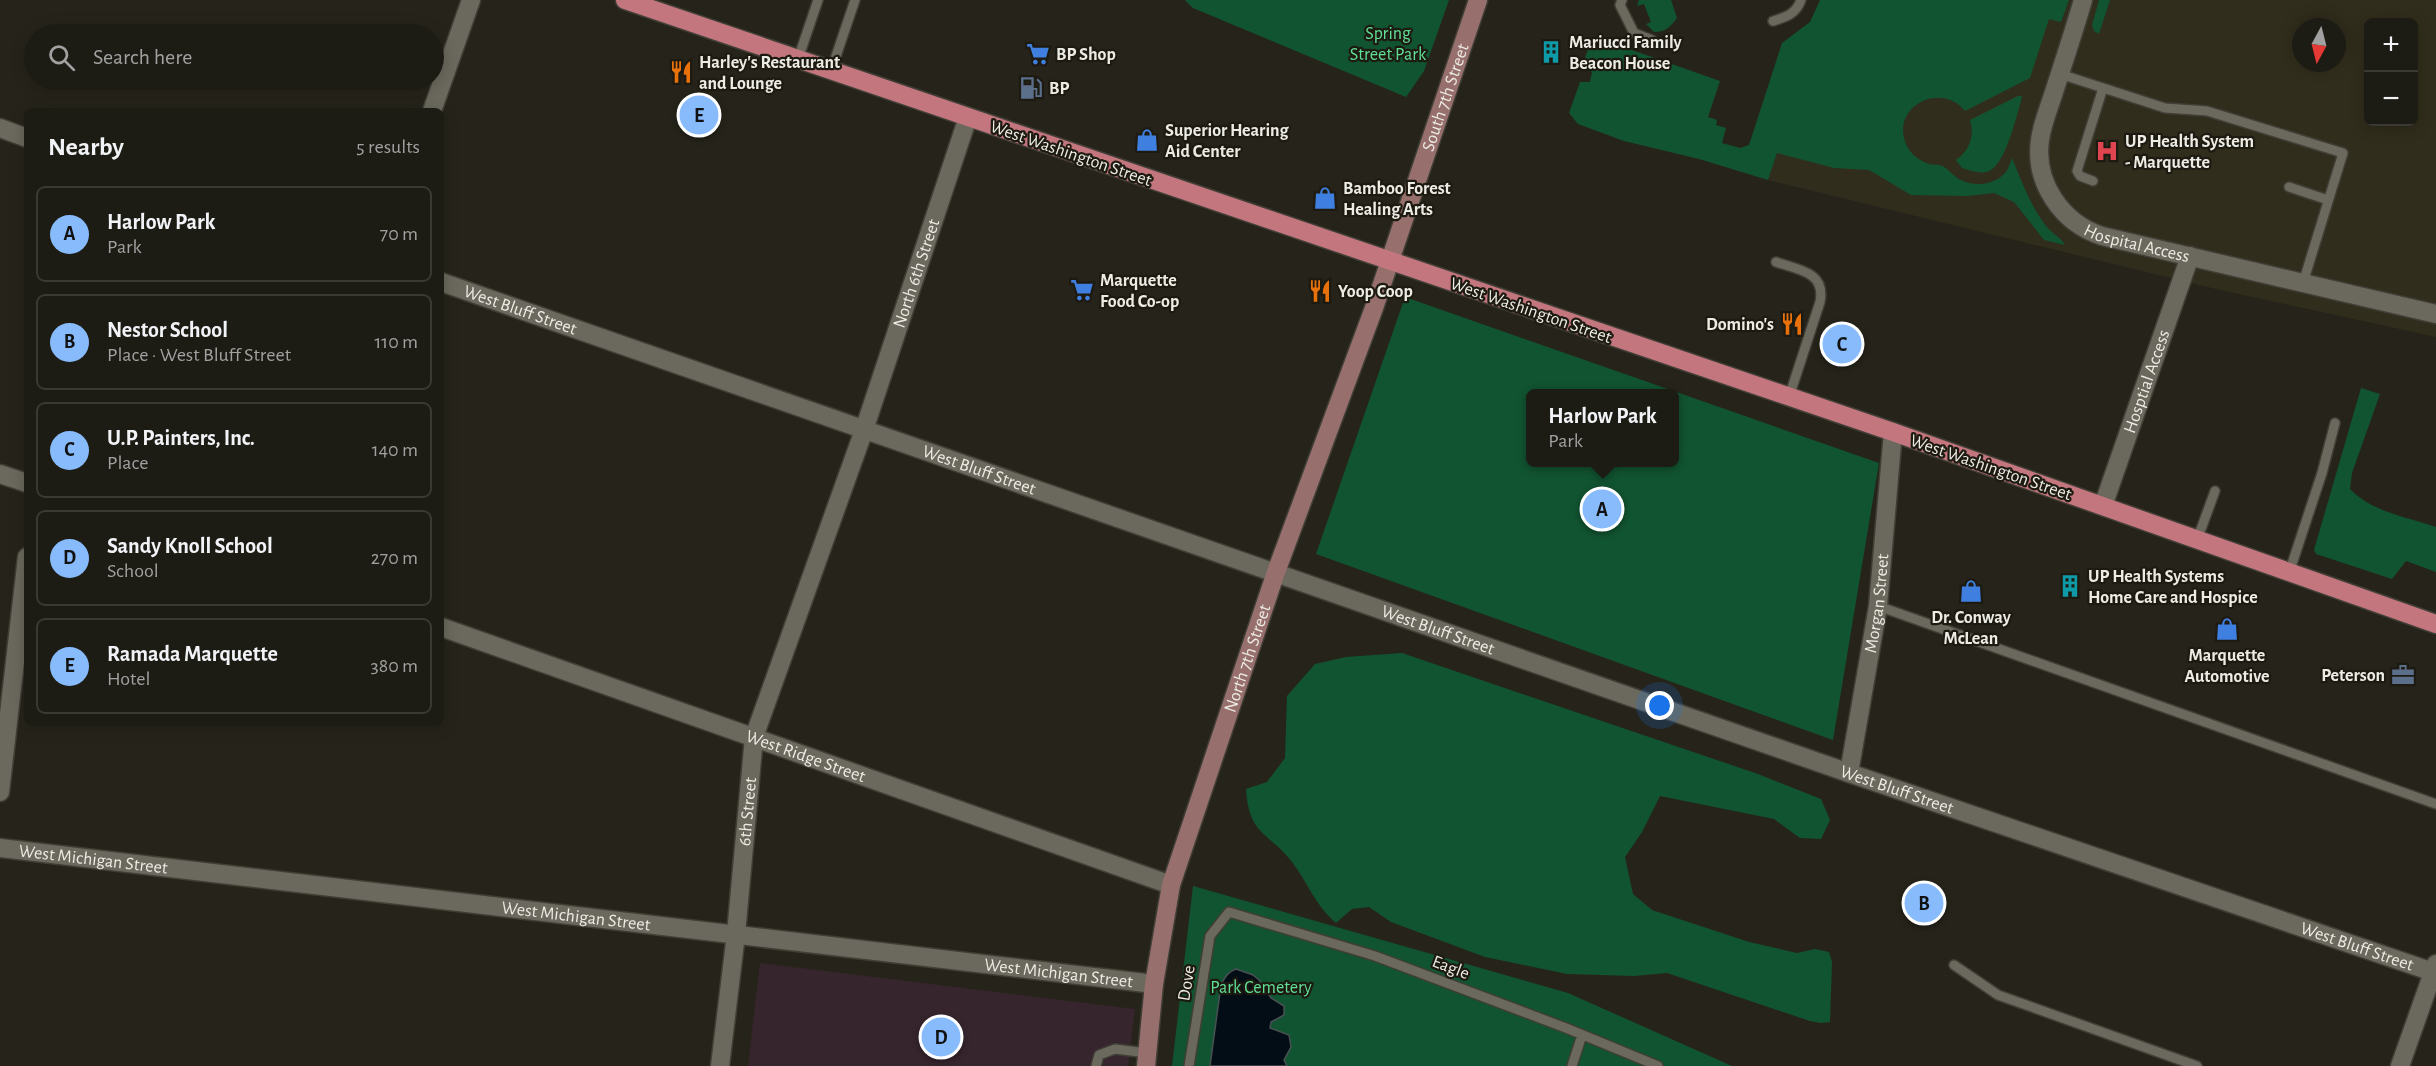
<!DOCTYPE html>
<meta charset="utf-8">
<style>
body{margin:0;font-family:"Alegreya Sans",sans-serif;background:#25241d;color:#f1f3f6}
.controls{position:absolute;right:18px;top:18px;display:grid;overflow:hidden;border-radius:9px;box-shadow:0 3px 15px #0003}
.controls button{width:54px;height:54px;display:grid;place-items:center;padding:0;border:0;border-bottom:2px solid #3a3934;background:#1c1b14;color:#f1f3f6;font:30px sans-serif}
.compass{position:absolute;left:2292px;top:18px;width:54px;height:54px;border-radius:50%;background:#1c1b14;box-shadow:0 3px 15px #0003;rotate:187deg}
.you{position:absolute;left:1660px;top:706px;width:21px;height:21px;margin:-15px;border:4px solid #fff;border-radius:50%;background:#1a73e8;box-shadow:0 0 0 9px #1a73e833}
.badge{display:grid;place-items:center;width:39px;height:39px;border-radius:50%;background:#87bbfc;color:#111;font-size:20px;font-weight:700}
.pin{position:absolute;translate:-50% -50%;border:3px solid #fff;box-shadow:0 2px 6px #0006}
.popup{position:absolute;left:1526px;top:389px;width:153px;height:78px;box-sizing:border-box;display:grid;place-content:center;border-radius:9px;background:#1c1b14;filter:drop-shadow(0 2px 4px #0005);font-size:20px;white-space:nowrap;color:#a0a1a0}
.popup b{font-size:22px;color:#f1f3f6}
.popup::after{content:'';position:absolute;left:50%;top:100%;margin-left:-12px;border:12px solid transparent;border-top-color:#1c1b14}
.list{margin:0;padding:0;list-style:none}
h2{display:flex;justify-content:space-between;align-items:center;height:78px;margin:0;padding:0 24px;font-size:26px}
h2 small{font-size:20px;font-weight:400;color:#a0a1a0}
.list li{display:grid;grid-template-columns:39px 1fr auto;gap:18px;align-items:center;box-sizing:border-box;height:96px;margin:0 12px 12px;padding:0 12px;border:2px solid #3a3934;border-radius:9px}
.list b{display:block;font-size:22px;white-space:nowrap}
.list p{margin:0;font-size:20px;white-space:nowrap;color:#a0a1a0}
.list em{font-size:20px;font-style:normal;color:#a0a1a0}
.icon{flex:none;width:33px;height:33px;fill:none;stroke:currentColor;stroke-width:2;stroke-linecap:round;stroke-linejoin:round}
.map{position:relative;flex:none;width:2436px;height:1066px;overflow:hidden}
.search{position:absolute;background:#1c1b14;box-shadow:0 3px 15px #0003;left:24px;top:24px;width:420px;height:66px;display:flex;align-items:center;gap:15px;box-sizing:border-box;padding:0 21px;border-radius:33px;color:#a0a1a0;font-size:22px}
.panel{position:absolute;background:#1c1b14;box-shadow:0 3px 15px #0003;left:24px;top:108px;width:420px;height:618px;border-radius:9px}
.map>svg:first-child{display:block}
.built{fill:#302d1c;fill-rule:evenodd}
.education{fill:#37252d}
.green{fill:#115431;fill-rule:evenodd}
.water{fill:#030d15;stroke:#495053;stroke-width:1.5}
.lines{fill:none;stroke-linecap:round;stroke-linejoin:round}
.lane-casing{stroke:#403e36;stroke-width:12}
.street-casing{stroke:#403e36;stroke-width:21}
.secondary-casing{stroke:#403e36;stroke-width:21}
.primary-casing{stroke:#403e36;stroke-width:21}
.lane{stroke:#6b695d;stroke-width:9}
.street{stroke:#6b695d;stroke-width:18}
.secondary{stroke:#97706d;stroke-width:18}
.primary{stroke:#c3767d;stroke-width:18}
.labels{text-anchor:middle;stroke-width:4.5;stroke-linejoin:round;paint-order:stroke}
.park-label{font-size:18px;fill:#60e096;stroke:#1d1a11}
.poi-label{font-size:18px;font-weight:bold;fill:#ecebe4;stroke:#1d1a11;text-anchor:start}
.street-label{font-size:18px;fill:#ecebe4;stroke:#1d1a11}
</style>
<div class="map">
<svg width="2436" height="1066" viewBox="0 0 2436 1066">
<rect width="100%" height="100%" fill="#26241a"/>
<path class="built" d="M1828 0H2436V337L2216 289 1768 180ZM2368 22H2414V122H2368ZM2301 27H2337V63H2301Z"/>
<path class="education" d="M760 963 1135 1009 1128 1066H748Z"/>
<path class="green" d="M1185 0H1449L1424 71 1406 97 1193 8Z
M1639 0H1671L1677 18C1670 27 1666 32 1654 32L1646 24 1651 22 1644 4 1637 6Z
M1820 0H2069L2061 22 2049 19 2030 78 1965 111C1943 83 1896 103 1904 138 1907 151 1917 160 1929 164 1933 165 1938 164 1942 166 1949 169 1954 177 1961 180 1974 187 1993 185 2004 174 2008 171 2010 163 2012 158 2022 182 2030 205 2046 226 2051 233 2061 237 2065 245L2044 240 2014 202 1994 193 1967 196 1911 195 1869 170 1834 168 1777 153 1768 180 1699 159 1624 141 1578 124 1569 113 1580 82H1590L1592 72 1582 67 1591 40 1609 42 1720 81 1708 117 1717 120 1716 125 1726 128 1722 143 1740 148 1749 145 1782 43 1810 22Z
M2099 0H2110L2099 34 2094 31 2092 25Z
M2018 96H2022L2021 101C2016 118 2004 170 1986 172 1978 174 1970 170 1962 168L1956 160C1969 151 1975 136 1970 120Z
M1405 297 1879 463 1833 740 1316 554ZM1530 394H1674V462H1530Z
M2361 388 2380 394 2352 473 2350 489C2372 512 2407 517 2436 527V572L2406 561 2392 579 2316 554 2314 550Z
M1402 653 1758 774 1821 799 1830 820 1821 839 1800 838 1774 819 1660 796 1642 832 1625 857 1633 894 1652 910 1749 942 1797 953 1815 949 1829 952 1832 962 1830 1022 1821 1023 1810 1021 1667 973 1634 976 1567 974 1485 957 1391 922 1369 907 1352 909 1336 923C1315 905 1308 883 1292 862 1268 831 1249 836 1246 789L1267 782 1285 758 1287 696 1315 664 1346 657Z
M1193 886 1568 993 1732 1066H1172Z"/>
<path class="water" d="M1236 969 1253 975 1259 980 1271 998 1284 1006V1015L1271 1022 1270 1028 1289 1035 1291 1047 1284 1060 1287 1066H1210L1221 985C1224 978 1229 971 1236 969Z"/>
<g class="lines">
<g class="lane-casing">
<path id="lane" d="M1622 0 1620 5 1634 33 1652 40
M1773 21C1786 17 1796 14 1801 0
M798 59 818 0
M831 71 855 0
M2060 74 2165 108 2207 111 2343 153 2303 283
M2093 181 2080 176 2077 171 2103 88
M2289 187 2328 200
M1776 262C1799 270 1826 272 1820 302L1789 397
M2197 540 2215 491
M2289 573 2322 473 2335 423
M1878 606 2436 804
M1954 965 1998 995 2197 1066
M1096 1066 1099 1055 1115 1049 1147 1053
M1189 1066 1210 936 1229 912 1375 956 1566 1028 1658 1066
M1572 1066 1582 1035"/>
</g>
<g class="street-casing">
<g id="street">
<path id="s1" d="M2083 0C2074 31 2064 61 2054 92 2049 108 2042 124 2040 140 2034 183 2062 223 2102 236L2436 314"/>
<path d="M432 111 471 0"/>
<path d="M0 128 27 138"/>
<path id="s2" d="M441 282 1849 773 2436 973"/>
<path d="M0 474 27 483"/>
<path id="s3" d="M2103 506 2190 256"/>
<path id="s4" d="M441 627 1171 885"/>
<path id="s5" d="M1849 773 1878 606 1893 432"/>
<path d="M0 792 27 557"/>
<path id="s6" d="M0 848 1154 984"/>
<path id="s7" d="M720 1066 736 934 754 737 864 430 968 117"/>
<path d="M2400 1066 2436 964"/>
</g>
</g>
<g class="secondary-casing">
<g id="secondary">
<path id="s8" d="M1146 1066 1154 984 1171 885 1276 572 1374 308 1478 0"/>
</g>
</g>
<g class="primary-casing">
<path id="primary" d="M625 0 1893 432 2436 624"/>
</g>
<use href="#lane" class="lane"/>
<use href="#street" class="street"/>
<use href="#secondary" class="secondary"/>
<use href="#primary" class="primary"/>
</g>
<defs>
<g id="building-bare" transform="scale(1.8)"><path d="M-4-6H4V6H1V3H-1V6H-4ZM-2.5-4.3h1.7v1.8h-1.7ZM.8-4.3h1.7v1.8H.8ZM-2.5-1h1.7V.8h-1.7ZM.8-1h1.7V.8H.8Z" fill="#0f9aa8" stroke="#1d1a11" stroke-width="2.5" paint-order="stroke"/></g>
<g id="supermarket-bare" transform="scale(1.8)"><path d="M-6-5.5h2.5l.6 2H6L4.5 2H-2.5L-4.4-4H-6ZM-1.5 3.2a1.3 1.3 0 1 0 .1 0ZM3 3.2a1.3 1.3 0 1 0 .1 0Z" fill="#3f7fe0" stroke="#1d1a11" stroke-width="2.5" paint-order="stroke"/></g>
<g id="restaurant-bare" transform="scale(1.8)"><path d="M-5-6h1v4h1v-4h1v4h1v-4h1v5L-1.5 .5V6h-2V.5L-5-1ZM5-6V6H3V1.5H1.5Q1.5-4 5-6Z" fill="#e8710a" stroke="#1d1a11" stroke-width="2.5" paint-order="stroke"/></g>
<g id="fuel-bare" transform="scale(1.8)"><path d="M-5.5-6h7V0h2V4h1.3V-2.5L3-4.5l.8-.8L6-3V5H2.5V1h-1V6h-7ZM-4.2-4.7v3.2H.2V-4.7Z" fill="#5c6f8a" stroke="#1d1a11" stroke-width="2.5" paint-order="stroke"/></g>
<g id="shop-bare" transform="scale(1.8)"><path d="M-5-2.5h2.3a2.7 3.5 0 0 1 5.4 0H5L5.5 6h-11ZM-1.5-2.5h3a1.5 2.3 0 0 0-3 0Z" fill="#3f7fe0" stroke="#1d1a11" stroke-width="2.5" paint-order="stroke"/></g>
<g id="hospital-bare" transform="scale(1.8)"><path d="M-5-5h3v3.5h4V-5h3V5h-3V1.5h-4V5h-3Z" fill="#e0444e" stroke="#1d1a11" stroke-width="2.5" paint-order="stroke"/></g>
<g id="office-bare" transform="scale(1.8)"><path d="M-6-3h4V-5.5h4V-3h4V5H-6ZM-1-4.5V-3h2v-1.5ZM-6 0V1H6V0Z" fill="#5c6f8a" stroke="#1d1a11" stroke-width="2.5" paint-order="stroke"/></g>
</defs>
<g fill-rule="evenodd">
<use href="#building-bare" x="1551" y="52"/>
<use href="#supermarket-bare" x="1038" y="54"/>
<use href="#restaurant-bare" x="681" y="72"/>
<use href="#fuel-bare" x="1031" y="88"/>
<use href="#shop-bare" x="1147" y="140"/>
<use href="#hospital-bare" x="2107" y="151"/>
<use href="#shop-bare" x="1325" y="198"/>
<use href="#supermarket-bare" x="1082" y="290"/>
<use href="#restaurant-bare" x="1320" y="291"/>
<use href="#restaurant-bare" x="1792" y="324"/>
<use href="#building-bare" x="2070" y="586"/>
<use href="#shop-bare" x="1971" y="591"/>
<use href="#shop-bare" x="2227" y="629"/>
<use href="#office-bare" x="2403" y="675"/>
</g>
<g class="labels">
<g class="park-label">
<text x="1388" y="39">Spring<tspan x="1388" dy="21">Street Park</tspan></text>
<text x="1261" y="993">Park Cemetery</text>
</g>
<g class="poi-label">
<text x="1569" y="48">Mariucci Family<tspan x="1569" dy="21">Beacon House</tspan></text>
<text x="1056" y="60">BP Shop</text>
<text x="699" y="68">Harley's Restaurant<tspan x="699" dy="21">and Lounge</tspan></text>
<text x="1049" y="94">BP</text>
<text x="1165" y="136">Superior Hearing<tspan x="1165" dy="21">Aid Center</tspan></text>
<text x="2125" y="147">UP Health System<tspan x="2125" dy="21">- Marquette</tspan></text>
<text x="1343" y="194">Bamboo Forest<tspan x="1343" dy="21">Healing Arts</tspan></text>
<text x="1100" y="286">Marquette<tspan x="1100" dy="21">Food Co-op</tspan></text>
<text x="1338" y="297">Yoop Coop</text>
<text x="1774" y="330" text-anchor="end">Domino's</text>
<text x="2088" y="582">UP Health Systems<tspan x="2088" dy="21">Home Care and Hospice</tspan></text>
<text x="1971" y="623" text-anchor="middle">Dr. Conway<tspan x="1971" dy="21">McLean</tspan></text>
<text x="2227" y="661" text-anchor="middle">Marquette<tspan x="2227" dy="21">Automotive</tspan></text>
<text x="2385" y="681" text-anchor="end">Peterson</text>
</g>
<g class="street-label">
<text dy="6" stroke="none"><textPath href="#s8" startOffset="1017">South 7th Street</textPath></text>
<text transform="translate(1071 153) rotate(19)" y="6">West Washington Street</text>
<text dy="6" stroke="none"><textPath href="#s1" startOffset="306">Hospital Access</textPath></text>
<text dy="6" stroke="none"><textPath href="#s7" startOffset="822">North 6th Street</textPath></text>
<text dy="6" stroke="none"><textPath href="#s2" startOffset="84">West Bluff Street</textPath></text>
<text transform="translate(1531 310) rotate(19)" y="6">West Washington Street</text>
<text dy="6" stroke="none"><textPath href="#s3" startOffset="132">Hosptial Access</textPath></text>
<text transform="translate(1991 467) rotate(19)" y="6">West Washington Street</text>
<text dy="6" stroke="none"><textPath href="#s2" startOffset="570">West Bluff Street</textPath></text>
<text dy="6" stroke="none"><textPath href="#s5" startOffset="172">Morgan Street</textPath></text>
<text dy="6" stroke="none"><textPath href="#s2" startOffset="1056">West Bluff Street</textPath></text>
<text dy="6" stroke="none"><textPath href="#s8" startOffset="422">North 7th Street</textPath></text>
<text dy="6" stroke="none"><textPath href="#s4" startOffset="387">West Ridge Street</textPath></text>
<text dy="6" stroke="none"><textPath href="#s2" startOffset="1542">West Bluff Street</textPath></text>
<text dy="6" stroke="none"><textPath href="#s7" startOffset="256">6th Street</textPath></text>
<text dy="6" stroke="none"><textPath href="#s6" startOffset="94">West Michigan Street</textPath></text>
<text dy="6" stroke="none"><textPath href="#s6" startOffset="580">West Michigan Street</textPath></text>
<text dy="6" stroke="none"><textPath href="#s2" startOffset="2028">West Bluff Street</textPath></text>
<text transform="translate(1451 967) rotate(21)" y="6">Eagle</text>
<text dy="6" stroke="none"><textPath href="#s6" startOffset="1066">West Michigan Street</textPath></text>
<text transform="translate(1186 983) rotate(-81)" y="6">Dove</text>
</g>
</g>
</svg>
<div class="controls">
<button>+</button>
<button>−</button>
</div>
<svg class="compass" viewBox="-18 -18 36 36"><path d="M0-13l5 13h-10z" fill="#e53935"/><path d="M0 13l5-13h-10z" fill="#a0a1a0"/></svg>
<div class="you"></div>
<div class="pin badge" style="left:1602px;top:509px">A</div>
<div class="popup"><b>Harlow Park</b>Park</div>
<div class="pin badge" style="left:1924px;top:903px">B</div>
<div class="pin badge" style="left:1842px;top:344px">C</div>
<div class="pin badge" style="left:941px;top:1037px">D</div>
<div class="pin badge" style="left:699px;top:115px">E</div>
<div class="search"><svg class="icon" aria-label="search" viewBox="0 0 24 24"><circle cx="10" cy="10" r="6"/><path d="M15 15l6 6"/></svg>Search here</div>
<section class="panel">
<h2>Nearby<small>5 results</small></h2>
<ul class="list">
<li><span class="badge">A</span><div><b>Harlow Park</b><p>Park</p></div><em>70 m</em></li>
<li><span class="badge">B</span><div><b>Nestor School</b><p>Place · West Bluff Street</p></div><em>110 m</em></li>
<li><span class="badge">C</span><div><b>U.P. Painters, Inc.</b><p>Place</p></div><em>140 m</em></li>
<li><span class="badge">D</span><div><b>Sandy Knoll School</b><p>School</p></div><em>270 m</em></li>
<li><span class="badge">E</span><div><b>Ramada Marquette</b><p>Hotel</p></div><em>380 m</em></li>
</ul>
</section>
</div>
